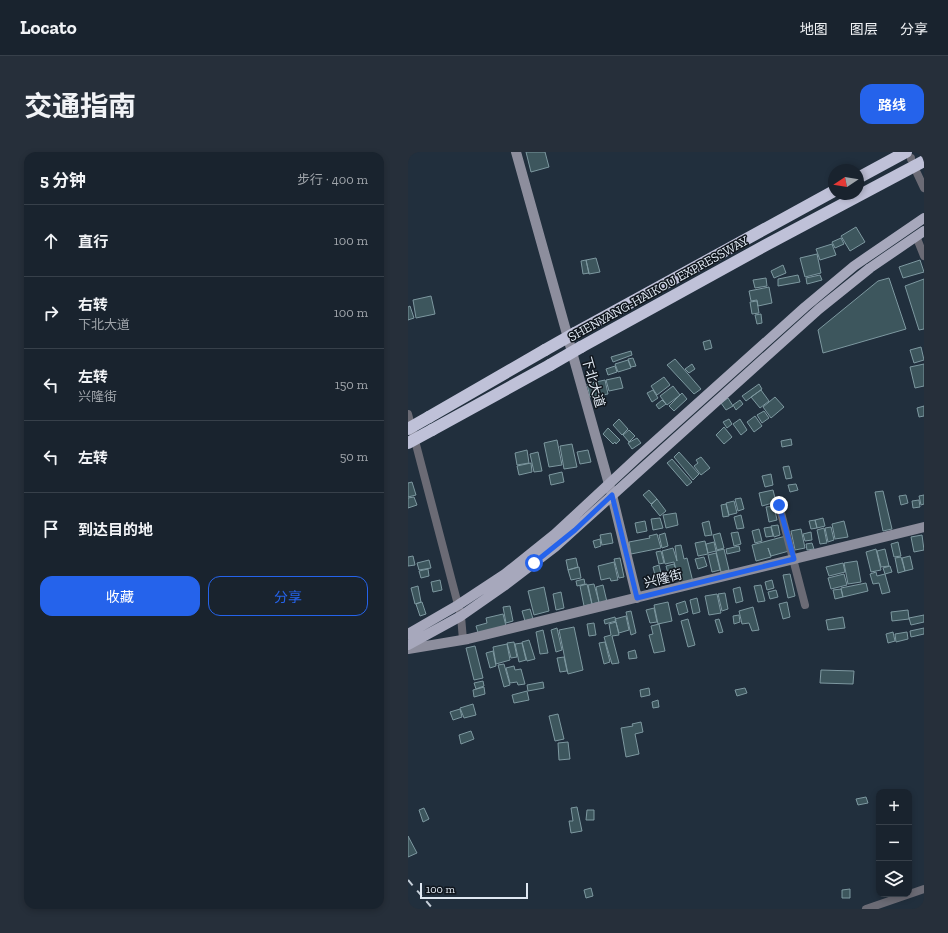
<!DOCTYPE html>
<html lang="zh">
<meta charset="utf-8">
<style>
body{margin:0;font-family:"Zilla Slab","Noto Sans SC",serif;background:#262f3a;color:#f1f3f6}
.controls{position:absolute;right:12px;bottom:12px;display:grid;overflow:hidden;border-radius:8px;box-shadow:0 2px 6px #0003}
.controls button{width:36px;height:36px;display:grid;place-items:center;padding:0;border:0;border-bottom:1px solid #37404a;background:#19232e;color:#f1f3f6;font:20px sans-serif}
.compass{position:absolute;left:420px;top:12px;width:36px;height:36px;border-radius:50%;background:#19232e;box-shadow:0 2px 6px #0003;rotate:258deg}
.scale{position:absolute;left:12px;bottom:10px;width:108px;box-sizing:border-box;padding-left:4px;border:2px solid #dfe8f2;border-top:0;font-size:11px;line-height:14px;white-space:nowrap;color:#dfe8f2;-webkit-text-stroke:3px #10161d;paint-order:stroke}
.stop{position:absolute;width:12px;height:12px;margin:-9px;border:3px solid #2563eb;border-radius:50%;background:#fff}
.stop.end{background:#2563eb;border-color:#fff;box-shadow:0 1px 4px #0008}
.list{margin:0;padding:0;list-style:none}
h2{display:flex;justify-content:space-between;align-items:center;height:52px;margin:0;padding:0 16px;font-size:17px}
h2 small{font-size:13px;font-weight:400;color:#9fa4aa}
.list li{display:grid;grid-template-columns:26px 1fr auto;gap:12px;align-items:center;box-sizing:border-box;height:72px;padding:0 16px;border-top:1px solid #37404a}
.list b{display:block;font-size:15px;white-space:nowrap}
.list p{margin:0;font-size:13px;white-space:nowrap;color:#9fa4aa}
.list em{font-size:13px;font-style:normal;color:#9fa4aa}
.actions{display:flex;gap:8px;padding:12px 16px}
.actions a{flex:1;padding:9px 0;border:1px solid #2563eb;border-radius:12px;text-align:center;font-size:14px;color:#2563eb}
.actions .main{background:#2563eb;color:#fff}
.icon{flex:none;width:22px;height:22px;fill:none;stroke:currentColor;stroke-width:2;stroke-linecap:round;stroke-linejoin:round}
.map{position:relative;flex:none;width:516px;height:757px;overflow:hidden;border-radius:12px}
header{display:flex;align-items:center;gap:24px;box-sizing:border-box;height:56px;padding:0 20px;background:#19232e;border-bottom:1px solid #37404a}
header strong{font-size:19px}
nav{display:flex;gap:22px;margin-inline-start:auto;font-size:14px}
.intro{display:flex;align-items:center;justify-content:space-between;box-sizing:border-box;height:96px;padding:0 24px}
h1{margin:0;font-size:28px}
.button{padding:10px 18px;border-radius:12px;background:#2563eb;color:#fff;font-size:14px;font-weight:700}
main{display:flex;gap:24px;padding:0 24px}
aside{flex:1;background:#19232e;border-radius:12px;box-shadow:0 2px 6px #0003}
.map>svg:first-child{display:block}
.building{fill:#3d565d;stroke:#7d98a0}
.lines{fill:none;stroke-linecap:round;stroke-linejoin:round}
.street{stroke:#6b6b75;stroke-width:8}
.secondary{stroke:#8d8e9d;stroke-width:10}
.primary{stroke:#a7a8bc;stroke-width:10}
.highway{stroke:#bfc1d8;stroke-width:12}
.rail{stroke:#c5cfd9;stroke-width:2;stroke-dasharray:7 7;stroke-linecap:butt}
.highway-bridge{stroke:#bfc1d8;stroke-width:12}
.route{stroke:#2563eb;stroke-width:5}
.labels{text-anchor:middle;stroke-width:3;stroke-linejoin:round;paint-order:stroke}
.street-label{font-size:13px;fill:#dfe8f2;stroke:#10161d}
</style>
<header>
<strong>Locato</strong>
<nav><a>地图</a><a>图层</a><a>分享</a></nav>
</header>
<div class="intro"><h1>交通指南</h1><a class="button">路线</a></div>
<main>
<aside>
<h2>5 分钟<small>步行 · 400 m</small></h2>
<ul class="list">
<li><svg class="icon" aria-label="ahead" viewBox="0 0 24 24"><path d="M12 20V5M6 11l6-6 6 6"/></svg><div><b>直行</b></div><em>100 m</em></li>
<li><svg class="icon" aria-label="right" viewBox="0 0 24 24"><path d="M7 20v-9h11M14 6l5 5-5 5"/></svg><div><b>右转</b><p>下北大道</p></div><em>100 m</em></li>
<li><svg class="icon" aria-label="left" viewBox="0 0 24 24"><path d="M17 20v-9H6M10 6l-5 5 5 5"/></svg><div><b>左转</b><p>兴隆街</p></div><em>150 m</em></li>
<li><svg class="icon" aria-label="left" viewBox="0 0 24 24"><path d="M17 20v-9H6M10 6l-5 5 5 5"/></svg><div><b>左转</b></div><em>50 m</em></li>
<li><svg class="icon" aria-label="arrive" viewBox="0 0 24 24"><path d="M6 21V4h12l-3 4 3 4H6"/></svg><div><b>到达目的地</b></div></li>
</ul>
<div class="actions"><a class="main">收藏</a><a>分享</a></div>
</aside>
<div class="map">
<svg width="516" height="757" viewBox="0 0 516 757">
<rect width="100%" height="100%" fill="#212f3d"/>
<path class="building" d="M118 0H137L141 15 123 20Z
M448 75 457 90 442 99 433 84Z
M433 86 436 92 427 96 424 90Z
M424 92 428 103 412 108 408 97Z
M409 102 413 121 397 125 392 106Z
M188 106 192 120 181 122 178 108Z
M178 108 181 121 175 122 173 109Z
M512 108 516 120 495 126 491 115Z
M375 113 378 121 366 126 363 119Z
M390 123 392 130 370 134V127Z
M412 123 414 128 399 132 398 126Z
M358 126 359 134 347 136 345 128Z
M481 126 498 177 415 201 410 178 470 129Z
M516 127V177L511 178 497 134Z
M361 135 364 151 350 154 349 148 343 149 341 139Z
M23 144 27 162 8 166 5 148Z
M349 149 351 161 344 162 342 150Z
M2 154 6 166 0 168V155Z
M353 162 354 171 349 172 347 163Z
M302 188 304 196 297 198 295 190Z
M513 195 516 208 506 211 502 198Z
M223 199 224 203 205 210 203 205Z
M225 206 228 214 223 215 220 207Z
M267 207 293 237 286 242 259 213Z
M220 208 223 216 210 220 207 212Z
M284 212 287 217 281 221 277 217Z
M516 212V234L507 236 502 215Z
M207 214 209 220 200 223 198 217Z
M212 225 215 236 201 239 198 228Z
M256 225 262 233 249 243 243 234Z
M197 228 200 242 182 245 179 232Z
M351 232 354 237 338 249 334 244Z
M265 234 272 243 259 253 252 244Z
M245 238 250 246 244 250 239 241Z
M353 238 361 249 352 256 343 245Z
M274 241 279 247 266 259 261 254Z
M367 245 376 255 363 266 355 255Z
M320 246 325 254 318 258 313 251Z
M254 248 258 252 251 257 248 253Z
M332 248 335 252 328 258 325 253Z
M516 254V264L511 265 509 256Z
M356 259 361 266 354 271 349 263Z
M347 264 354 274 346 280 339 270Z
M211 267 220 277 214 283 205 273Z
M321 267 324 272 319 276 315 270Z
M332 267 339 278 333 283 325 272Z
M316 275 324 285 316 292 308 283Z
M200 276 212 288 208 292 207 290 205 292 195 282Z
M221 278 227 284 221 290 215 283Z
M229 286 233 291 224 297 220 291Z
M383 287 384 293 374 295 373 289Z
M149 288 154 313 141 315 136 291Z
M164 292 169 315 156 317 152 294Z
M119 298 121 311 109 313 107 301Z
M180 298 183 310 172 312 169 300Z
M130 300 134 319 126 320 122 302Z
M271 300 291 322 285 328 266 305Z
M293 305 302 316 293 323 286 314 290 311 288 308Z
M264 307 284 330 279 334 259 311Z
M123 311 124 320 111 323 109 314Z
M381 314 384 326 378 327 375 315Z
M154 320 156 330 143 333 141 323Z
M363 322 365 333 357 335 354 324Z
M4 330 8 343 0 345V331Z
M388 332 390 338 382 340 380 333Z
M241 338 249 347 243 352 235 343Z
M365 338 368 350 354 354 351 341Z
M475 339 484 377 475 379 467 340Z
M498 343 500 351 493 353 491 344Z
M516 343V352L513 353 511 344Z
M6 345 9 353 0 356V346Z
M333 346 336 357 330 359 327 347Z
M249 347 258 359 252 364 243 353Z
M511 348 512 355 505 356 504 349Z
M326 349 329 361 321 363 318 351Z
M318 352 321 364 315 365 313 353Z
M366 354 369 368 361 370 358 355Z
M268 361 270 373 258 376 255 363Z
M333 363 336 376 329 377 326 365Z
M252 366 255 376 245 378 243 367Z
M415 366 417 374 409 376 407 368Z
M407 368 409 376 403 377 401 369Z
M237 369 239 379 229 381 227 371Z
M301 369 304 383 297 384 294 371Z
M436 369 440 385 427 387 424 372Z
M370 373 372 383 366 385 363 374Z
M363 375 365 384 358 385 356 376Z
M423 375 426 388 420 390 417 376Z
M416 376 419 391 412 392 409 378Z
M351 377 354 389 347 391 344 379Z
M393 377 397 396 387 398 383 379Z
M330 380 333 392 326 394 323 381Z
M403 380 404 388 397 389 395 382Z
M203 381 205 391 194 393 192 383Z
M257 381 260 394 254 396 251 383Z
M312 381 316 396 309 398 305 383Z
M249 382 253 396 223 402 221 390 242 386 241 384Z
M514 383 516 398 506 400 503 385Z
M378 384 381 399 363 404 360 396 363 405 348 409 344 393Z
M192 387 193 394 187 396 185 389Z
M297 389 300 402 290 404 287 391Z
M306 390 308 399 300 401 298 392Z
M490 390 493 404 486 405 483 392Z
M404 391 406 397 399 398 398 392Z
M273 393 276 407 279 406 285 430 272 433 266 410 257 412 254 399 265 396 269 409 267 394Z
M331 394 332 399 319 402 318 397Z
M316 397 321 418 313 420 308 399Z
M468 397 473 418 463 420 458 400Z
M477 397 481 414 473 415 469 399Z
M253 399 256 411 251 412 248 400Z
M308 401 312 418 304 420 300 403Z
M5 404 7 413 0 414V405Z
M502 404 505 417 497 419 494 406Z
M296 405 299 414 290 417 287 407Z
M493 405 497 419 490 421 487 406Z
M168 406 170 415 160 418 158 408Z
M212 406 216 425 211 426 206 407Z
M21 408 23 416 11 418 9 411Z
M449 409 453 430 440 432 436 411Z
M206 410 210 428 203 429 202 426 193 428 190 414Z
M435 411 437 420 421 424 418 415Z
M266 412 270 427 262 429 258 414Z
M251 413 255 430 249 431 245 415Z
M482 414 484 420 477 422 475 416Z
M171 415 173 426 163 428 160 418Z
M20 417 21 424 13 426 11 419Z
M468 420 469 424 477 422 482 440 474 442 471 431 465 432 462 422Z
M382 422 387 444 380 446 375 423Z
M436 422 439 433 423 437 420 426Z
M176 427 177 432 169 434 168 429Z
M32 428 34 438 25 440 23 430Z
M364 428 366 436 359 438 357 430Z
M458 431 460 439 435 445 433 436Z
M179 432 184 452 176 454 172 434Z
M186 432 191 450 184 452 180 433Z
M195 433 199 450 191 451 188 435Z
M353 433 357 449 350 450 346 434Z
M10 434 13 450 7 452 3 436Z
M136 435 141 459 126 463 120 439Z
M332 435 335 449 328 451 325 437Z
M433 437 435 445 427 447 425 438Z
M368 438 370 445 362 447 360 440Z
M153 440 156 456 148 458 145 442Z
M317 441 320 457 314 459 310 442Z
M309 442 313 461 301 463 297 444Z
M289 446 292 460 285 462 282 448Z
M277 449 280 460 271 463 268 452Z
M14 450 18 462 12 464 8 452Z
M260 450 264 469 250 472 246 453Z
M379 450 382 465 375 467 371 452Z
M102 454 105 469 98 471 95 455Z
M345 455 351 478 344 479 341 471 334 472 331 459Z
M246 456 249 470 242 471 238 458Z
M122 457 125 467 117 469 114 459Z
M500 458 501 467 484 469 483 460Z
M223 459 228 481 223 483 218 460Z
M95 462 98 474 71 484 68 474 79 471 78 466Z
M331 463 332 470 326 472 325 464Z
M516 463V470L503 473 501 466Z
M218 464 221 478 211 481 207 467Z
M207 465 208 469 197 472 196 468Z
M435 465 437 476 420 478 418 468Z
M280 467 287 493 280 495 273 469Z
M311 467 315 480 311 481 307 468Z
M208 470 211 483 204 484 211 511 204 512 196 485 203 483 201 472Z
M186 471 188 483 181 484 179 472Z
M251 472 257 499 246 501 241 483 245 482 243 474Z
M166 475 175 518 160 522 151 478Z
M149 476 154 498 148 500 143 478Z
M516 476V482L503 485 502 479Z
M135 478 140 501 132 502 128 480Z
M485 480 487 489 480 491 478 482Z
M499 480 500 487 488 490 487 482Z
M121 488 127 507 119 509 114 490Z
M106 490 109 505 103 506 99 491Z
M197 490 202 510 196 512 191 491Z
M114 491 118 508 111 510 107 492Z
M99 492 102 508 88 512 85 495Z
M67 494 75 526 66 528 58 496Z
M227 498 229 506 221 507 220 500Z
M85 499 88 514 82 516 78 501Z
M156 505 159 519 152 520 149 506Z
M96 512 102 533 96 535 90 513Z
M106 514 107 518 113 517 117 532 110 533 109 530 102 531 98 516Z
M413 518 446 519 445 532 412 531Z
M75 529 76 534 68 537 66 531Z
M135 530 136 536 120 539 119 533Z
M76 535 77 542 66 545 65 538Z
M241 536 242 543 233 545 232 538Z
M337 536 339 541 329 544 327 538Z
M119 539 121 548 106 551 104 543Z
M250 548 251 555 245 556 244 550Z
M65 552 68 563 56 566 52 556Z
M52 557 54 565 45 568 42 560Z
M150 562 156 587 147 589 141 564Z
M233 570 235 580 227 582 231 602 218 605 213 576 225 574 224 572Z
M63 579 66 587 53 592 51 583Z
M160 590 162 607 151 608 150 591Z
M458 645 460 651 450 653 448 647Z
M169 655 174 679 163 681 161 669H165L163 656Z
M16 656 21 667 15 670 11 658Z
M179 658H186V668H178Z
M0 684 9 701 0 705Z
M183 736 185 744 178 746 176 738Z
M442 737V746H434V738Z"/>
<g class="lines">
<path class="street" d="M503 6V7
M509 21 516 36
M508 84 516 104
M0 262 53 464 55 488
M371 353 397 453
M458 757 516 737"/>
<path class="secondary" d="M108 0 204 343 229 446
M0 497 60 487 516 375"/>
<path class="primary" d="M0 482 50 453 97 422 147 382 231 304 397 155 446 114 516 66
M0 493 53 464 96 434 147 395 411 157 462 116 516 79"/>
<path class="highway" d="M450 26 498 0
M167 181 426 39
M173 195 358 93 516 9
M21 265 137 198
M24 278 142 213"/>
<path class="rail" d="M0 728 25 757"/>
<path class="highway-bridge" d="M137 198 167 181
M142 213 173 195
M0 277 21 265
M0 291 24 278"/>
</g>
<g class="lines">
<path class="route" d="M126 411 167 378 204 343 229 446 386 407 371 353"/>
</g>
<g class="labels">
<g class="street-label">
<text transform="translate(250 136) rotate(-29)" y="5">SHENYANG-HAIKOU EXPRESSWAY</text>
<text transform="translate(186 230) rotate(74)" y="5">下北大道</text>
<text transform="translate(255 426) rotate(-14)" y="5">兴隆街</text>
</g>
</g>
</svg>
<div class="controls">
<button>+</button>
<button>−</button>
<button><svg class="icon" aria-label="layers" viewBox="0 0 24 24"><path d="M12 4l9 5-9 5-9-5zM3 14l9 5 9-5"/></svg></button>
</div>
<svg class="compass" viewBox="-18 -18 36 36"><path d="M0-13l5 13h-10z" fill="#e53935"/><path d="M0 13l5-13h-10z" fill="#9fa4aa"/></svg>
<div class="scale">100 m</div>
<div class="stop" style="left:126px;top:411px"></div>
<div class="stop end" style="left:371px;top:353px"></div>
</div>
</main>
